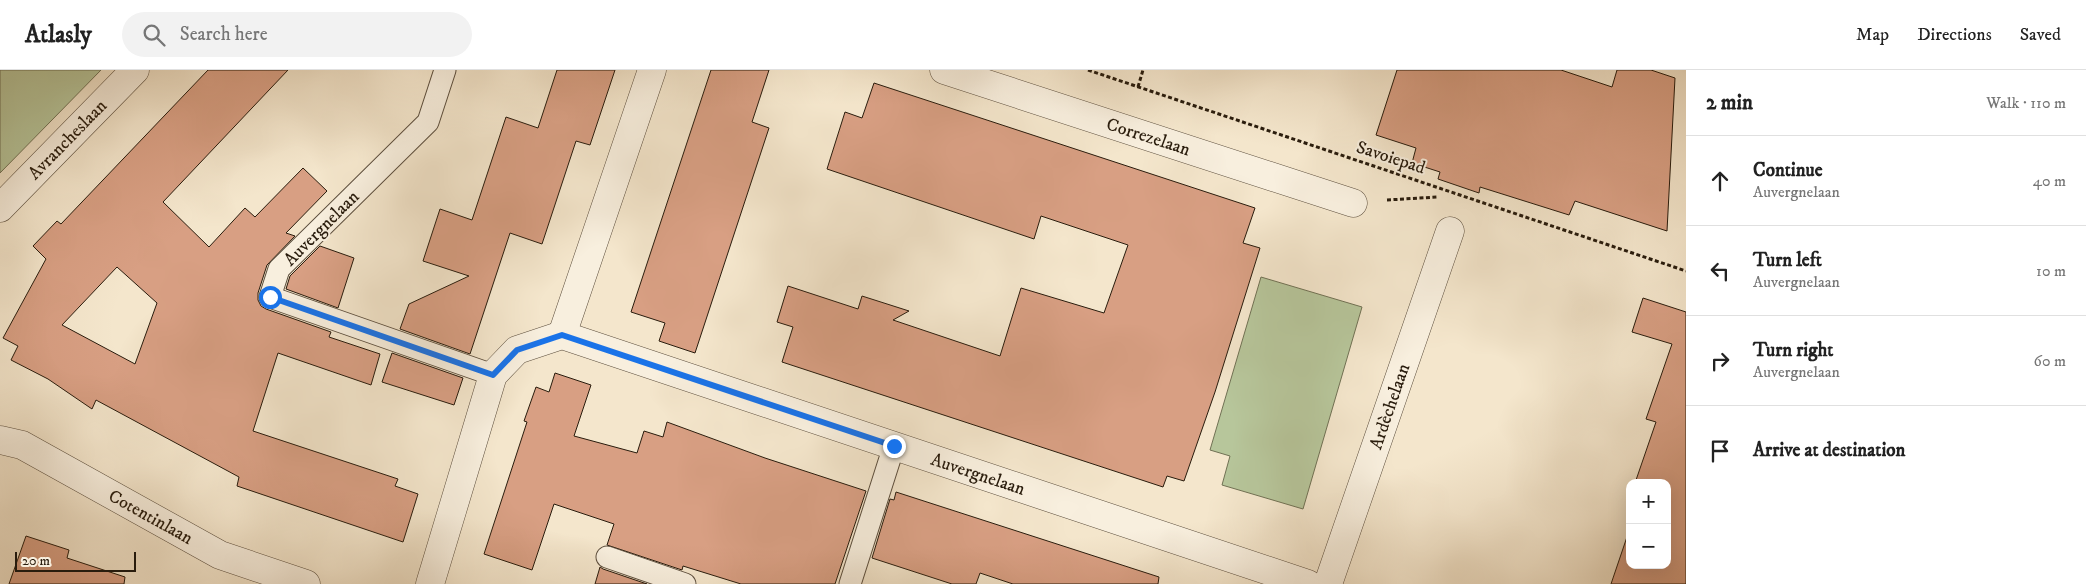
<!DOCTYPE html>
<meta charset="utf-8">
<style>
body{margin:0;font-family:"IM FELL DW Pica",serif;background:#f2f2f2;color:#222}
.controls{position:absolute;right:15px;bottom:15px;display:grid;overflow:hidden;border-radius:10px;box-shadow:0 5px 20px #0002}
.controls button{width:45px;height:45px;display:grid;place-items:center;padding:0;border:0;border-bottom:1px solid #e0e0e0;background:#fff;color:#222;font:25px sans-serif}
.scale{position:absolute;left:15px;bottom:12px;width:121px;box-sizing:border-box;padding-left:5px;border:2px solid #291c0d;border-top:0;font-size:14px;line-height:18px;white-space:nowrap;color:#291c0d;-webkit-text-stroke:4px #f8efde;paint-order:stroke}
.stop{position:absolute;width:15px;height:15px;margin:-11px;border:4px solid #1a73e8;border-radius:50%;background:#fff}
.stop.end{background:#1a73e8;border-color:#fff;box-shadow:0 1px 5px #0008}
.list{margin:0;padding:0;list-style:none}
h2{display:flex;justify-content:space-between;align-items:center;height:65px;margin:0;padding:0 20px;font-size:21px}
h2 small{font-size:16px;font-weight:400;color:#767676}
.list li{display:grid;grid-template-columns:32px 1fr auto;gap:15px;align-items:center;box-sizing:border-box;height:90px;padding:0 20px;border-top:1px solid #e0e0e0}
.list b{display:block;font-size:19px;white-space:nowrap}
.list p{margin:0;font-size:16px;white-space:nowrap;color:#767676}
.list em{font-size:16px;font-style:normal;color:#767676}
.icon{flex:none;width:28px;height:28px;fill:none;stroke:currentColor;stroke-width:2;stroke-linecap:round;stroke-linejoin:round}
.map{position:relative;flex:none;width:1686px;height:514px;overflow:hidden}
header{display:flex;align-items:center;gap:30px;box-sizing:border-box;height:70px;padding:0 25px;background:#fff;border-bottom:1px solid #e0e0e0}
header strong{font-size:24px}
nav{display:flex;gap:28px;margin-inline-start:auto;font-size:18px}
.search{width:350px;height:45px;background:#f2f2f2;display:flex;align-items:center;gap:12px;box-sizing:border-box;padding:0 18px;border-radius:28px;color:#767676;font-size:19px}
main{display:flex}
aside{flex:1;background:#fff}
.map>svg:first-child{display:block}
.green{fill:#b7c69b;stroke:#707154}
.building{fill:#d89f83;stroke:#291c0d;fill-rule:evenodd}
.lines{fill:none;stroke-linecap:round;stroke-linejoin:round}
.lane-casing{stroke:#5c4e3d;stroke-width:23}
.street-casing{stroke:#5c4e3d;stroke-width:29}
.path{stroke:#291c0d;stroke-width:3;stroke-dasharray:4 2.5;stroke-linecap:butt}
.lane{stroke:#f8efde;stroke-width:21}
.street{stroke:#f8efde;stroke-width:28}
.route{stroke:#1a73e8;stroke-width:6}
.labels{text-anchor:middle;stroke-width:4;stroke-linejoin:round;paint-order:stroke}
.street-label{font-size:18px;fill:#291c0d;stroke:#f8efde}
</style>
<header>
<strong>Atlasly</strong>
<div class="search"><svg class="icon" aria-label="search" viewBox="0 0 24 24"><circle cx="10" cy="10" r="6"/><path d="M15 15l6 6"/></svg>Search here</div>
<nav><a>Map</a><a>Directions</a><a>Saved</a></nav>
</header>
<main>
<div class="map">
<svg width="1686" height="514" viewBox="0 0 1686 514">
<rect width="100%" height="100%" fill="#f4e6cc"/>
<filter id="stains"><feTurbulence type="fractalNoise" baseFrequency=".004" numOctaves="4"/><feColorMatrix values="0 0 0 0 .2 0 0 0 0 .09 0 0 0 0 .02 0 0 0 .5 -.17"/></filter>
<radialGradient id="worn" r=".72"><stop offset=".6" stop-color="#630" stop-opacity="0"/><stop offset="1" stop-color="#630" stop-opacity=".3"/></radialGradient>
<path class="green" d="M0 0H101L0 103Z
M1261 207 1362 237 1303 439 1222 415 1230 386 1210 380Z"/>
<path class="building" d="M208 0H288L163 132 209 177 245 138 255 147 303 98 327 121 286 163 295 166 267 195 258 223V230L261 236 266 239 331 262 329 267 380 284 371 315 278 283 253 361 398 409 395 416 418 424 403 472 237 416 239 407 96 330 92 339 48 309 11 290 18 276 3 268 46 189 33 176 57 151 61 154ZM117 197 157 233 135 294 62 255Z
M557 0H615L590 75 576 71 542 174 510 163 470 284 400 259 409 234 469 206 423 191 440 139 472 150 506 47 538 58Z
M711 0H769L752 52 769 58 695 283 659 271 665 253 631 242Z
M1397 0H1561L1612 17 1617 0H1651L1675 8 1667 161 1575 131 1569 145 1480 117 1479 123 1438 109 1440 102 1412 93 1416 78 1376 65Z
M874 13 1255 138 1243 173 1260 178 1215 322 1184 411 1167 406 1163 417 782 292 793 257 777 252 788 216 858 239 862 226 909 241 893 250 1000 286 1021 218 1104 243 1128 175 1041 146 1034 169 827 99 845 42 862 48Z
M320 176 354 188 338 238 286 219 290 206Z
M1643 228 1686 242V514H1611L1630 458V495H1667V413H1635L1656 352 1646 349 1672 274 1632 262Z
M392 283 463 308 454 335 382 312Z
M555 303 591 315 574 366 637 383 644 361 663 367 667 352 765 388 866 421 835 514H741L683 496 682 500 607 475 614 454 554 434 532 500 484 484 527 352 524 351 536 317 549 322Z
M896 422 1159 507 1158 514H1013L980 503 976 514H952L872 488 890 429 894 430Z
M26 466 69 480 67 488 125 507 124 514H9Z
M600 497 603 499 647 514H595Z"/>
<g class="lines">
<g class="lane-casing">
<path id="lane" d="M445 0 428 52 279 199 270 227 493 305
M607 487 685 514
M850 514 894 376"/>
</g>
<g class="street-casing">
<g id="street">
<path id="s1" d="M944 0 1353 133"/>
<path id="s2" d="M0 138 135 0"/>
<path d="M562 265 652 0"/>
<path id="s3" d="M0 370 22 375 220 485 306 514"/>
<path id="s4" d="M430 514 493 305 517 280 562 265 1308 514"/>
<path id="s5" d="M1328 514 1450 161"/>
</g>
</g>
<path class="path" d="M1088 0 1686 201
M1138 17 1143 0
M1387 130 1438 127"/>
<use href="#lane" class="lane"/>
<use href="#street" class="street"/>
</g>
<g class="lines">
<path class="route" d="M270 227 493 305 517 280 562 265 894 376"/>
</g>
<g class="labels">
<g class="street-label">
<text dy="6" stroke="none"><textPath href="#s1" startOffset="215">Correzelaan</textPath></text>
<text dy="6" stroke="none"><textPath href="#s2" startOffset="96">Avrancheslaan</textPath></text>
<text transform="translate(1391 87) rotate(18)" y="6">Savoiepad</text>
<text transform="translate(321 158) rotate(-45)" y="6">Auvergnelaan</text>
<text dy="6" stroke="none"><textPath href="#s5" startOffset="188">Ardèchelaan</textPath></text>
<text dy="6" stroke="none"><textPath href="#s4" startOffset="739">Auvergnelaan</textPath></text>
<text dy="6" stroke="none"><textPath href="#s3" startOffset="170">Cotentinlaan</textPath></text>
</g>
</g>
<rect width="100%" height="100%" filter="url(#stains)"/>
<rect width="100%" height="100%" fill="url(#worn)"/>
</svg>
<div class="controls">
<button>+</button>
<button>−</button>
</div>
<div class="scale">20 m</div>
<div class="stop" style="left:270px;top:227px"></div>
<div class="stop end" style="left:894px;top:376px"></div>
</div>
<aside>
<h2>2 min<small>Walk · 110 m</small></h2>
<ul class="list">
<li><svg class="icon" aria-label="ahead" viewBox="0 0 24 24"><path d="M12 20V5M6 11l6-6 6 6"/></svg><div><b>Continue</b><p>Auvergnelaan</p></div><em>40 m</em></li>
<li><svg class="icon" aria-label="left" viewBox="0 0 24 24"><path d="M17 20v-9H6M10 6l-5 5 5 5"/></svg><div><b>Turn left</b><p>Auvergnelaan</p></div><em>10 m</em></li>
<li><svg class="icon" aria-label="right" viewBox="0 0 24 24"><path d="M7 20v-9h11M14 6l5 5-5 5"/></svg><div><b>Turn right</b><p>Auvergnelaan</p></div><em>60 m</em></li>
<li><svg class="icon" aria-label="arrive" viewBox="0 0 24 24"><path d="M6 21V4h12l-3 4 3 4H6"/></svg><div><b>Arrive at destination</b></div></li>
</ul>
</aside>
</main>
